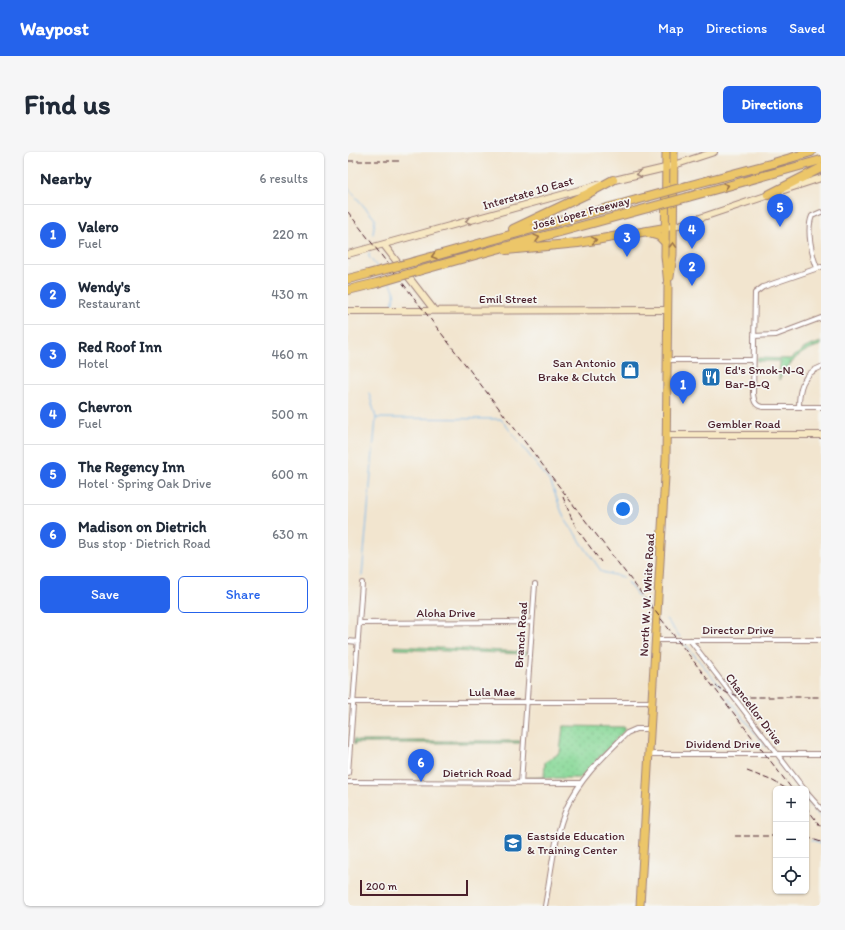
<!DOCTYPE html>
<meta charset="utf-8">
<style>
body{margin:0;font-family:Itim,sans-serif;background:#f6f6f7;color:#1f2937}
.controls{position:absolute;right:12px;bottom:12px;display:grid;overflow:hidden;border-radius:6px;box-shadow:0 1px 3px #0004}
.controls button{width:36px;height:36px;display:grid;place-items:center;padding:0;border:0;border-bottom:1px solid #e0e1e3;background:#fff;color:#1f2937;font:20px sans-serif}
.scale{position:absolute;left:12px;bottom:10px;width:108px;box-sizing:border-box;padding-left:4px;border:2px solid #4a1f2b;border-top:0;font-size:11px;line-height:14px;white-space:nowrap;color:#4a1f2b;-webkit-text-stroke:3px #f6f6f2;paint-order:stroke}
.you{position:absolute;left:275px;top:357px;width:14px;height:14px;margin:-10px;border:3px solid #fff;border-radius:50%;background:#1a73e8;box-shadow:0 0 0 6px #1a73e833}
.badge{display:grid;place-items:center;width:26px;height:26px;border-radius:50%;background:#2563eb;color:#fff;font-size:13px;font-weight:700}
.pin{position:absolute;translate:-50% -33px;filter:drop-shadow(0 1px 2px #0008)}
.pin::after{content:'';position:absolute;top:21px;width:14px;height:12px;background:inherit;clip-path:polygon(0 0,100% 0,50% 100%)}
.list{margin:0;padding:0;list-style:none}
h2{display:flex;justify-content:space-between;align-items:center;height:52px;margin:0;padding:0 16px;font-size:17px}
h2 small{font-size:13px;font-weight:400;color:#747a83}
.list li{display:grid;grid-template-columns:26px 1fr auto;gap:12px;align-items:center;box-sizing:border-box;height:60px;padding:0 16px;border-top:1px solid #e0e1e3}
.list b{display:block;font-size:15px;white-space:nowrap}
.list p{margin:0;font-size:13px;white-space:nowrap;color:#747a83}
.list em{font-size:13px;font-style:normal;color:#747a83}
.actions{display:flex;gap:8px;padding:12px 16px}
.actions a{flex:1;padding:9px 0;border:1px solid #2563eb;border-radius:6px;text-align:center;font-size:14px;color:#2563eb}
.actions .main{background:#2563eb;color:#fff}
.icon{flex:none;width:22px;height:22px;fill:none;stroke:currentColor;stroke-width:2;stroke-linecap:round;stroke-linejoin:round}
.map{position:relative;flex:none;width:473px;height:754px;overflow:hidden;border-radius:6px}
header{display:flex;align-items:center;gap:24px;box-sizing:border-box;height:56px;padding:0 20px;background:#2563eb;color:#fff}
header strong{font-size:19px}
nav{display:flex;gap:22px;margin-inline-start:auto;font-size:14px}
.intro{display:flex;align-items:center;justify-content:space-between;box-sizing:border-box;height:96px;padding:0 24px}
h1{margin:0;font-size:28px}
.button{padding:10px 18px;border-radius:6px;background:#2563eb;color:#fff;font-size:14px;font-weight:700}
main{display:flex;gap:24px;padding:0 24px}
aside{flex:1;background:#fff;border-radius:6px;box-shadow:0 1px 3px #0004}
.map>svg:first-child{display:block}
.grass{fill:url(#grass-dots);stroke:#687c61}
.lines{fill:none;stroke-linecap:round;stroke-linejoin:round}
.stream{stroke:#78b6eb;stroke-width:1}
.street-casing{stroke:#9e827d;stroke-width:6}
.secondary-casing{stroke:#9e827d;stroke-width:8}
.primary-casing{stroke:#9e827d;stroke-width:9}
.highway-casing{stroke:#9e827d;stroke-width:10}
.street{stroke:#fff;stroke-width:4}
.secondary{stroke:#f7e8c3;stroke-width:6}
.primary{stroke:#ecc669;stroke-width:7}
.highway{stroke:#ecc669;stroke-width:8}
.rail{stroke:#4a1f2b;stroke-width:1;stroke-dasharray:6 3;stroke-linecap:butt}
.highway-bridge-casing{stroke:#9e827d;stroke-width:10;stroke-linecap:butt}
.highway-bridge{stroke:#ecc669;stroke-width:8}
.oneway{stroke:#a08477}
.oneway2{stroke:#9b724a}
.labels{text-anchor:middle;stroke-width:3.5;stroke-linejoin:round;paint-order:stroke}
.street-label{font-size:12px;fill:#4a1f2b;stroke:#f6f6f2}
.poi-label{font-size:12px;fill:#4a1f2b;stroke:#f6f6f2;text-anchor:start}
</style>
<header>
<strong>Waypost</strong>
<nav><a>Map</a><a>Directions</a><a>Saved</a></nav>
</header>
<div class="intro"><h1>Find us</h1><a class="button">Directions</a></div>
<main>
<aside>
<h2>Nearby<small>6 results</small></h2>
<ul class="list">
<li><span class="badge">1</span><div><b>Valero</b><p>Fuel</p></div><em>220 m</em></li>
<li><span class="badge">2</span><div><b>Wendy's</b><p>Restaurant</p></div><em>430 m</em></li>
<li><span class="badge">3</span><div><b>Red Roof Inn</b><p>Hotel</p></div><em>460 m</em></li>
<li><span class="badge">4</span><div><b>Chevron</b><p>Fuel</p></div><em>500 m</em></li>
<li><span class="badge">5</span><div><b>The Regency Inn</b><p>Hotel · Spring Oak Drive</p></div><em>600 m</em></li>
<li><span class="badge">6</span><div><b>Madison on Dietrich</b><p>Bus stop · Dietrich Road</p></div><em>630 m</em></li>
</ul>
<div class="actions"><a class="main">Save</a><a>Share</a></div>
</aside>
<div class="map">
<svg width="473" height="754" viewBox="0 0 473 754">
<defs>
<pattern id="grass-dots" width="8" height="8" patternUnits="userSpaceOnUse"><rect width="8" height="8" fill="#87d897"/><path d="M2 2h.1M6 6h.1" fill="none" stroke="#76b982" stroke-width="1.8" stroke-linecap="round"/></pattern>
</defs>
<rect width="100%" height="100%" fill="#f6f6f2"/>
<filter id="ink" filterUnits="userSpaceOnUse"><feTurbulence type="fractalNoise" baseFrequency=".025" numOctaves="2"/><feDisplacementMap in="SourceGraphic" scale="8" xChannelSelector="R" yChannelSelector="G"/><feConvolveMatrix kernelMatrix="1 2 1 2 8 2 1 2 1" color-interpolation-filters="sRGB"/></filter>
<filter id="wash" filterUnits="userSpaceOnUse"><feTurbulence type="fractalNoise" baseFrequency=".012" numOctaves="4" result="noise"/><feDisplacementMap in="SourceGraphic" scale="16" xChannelSelector="R" yChannelSelector="G"/><feGaussianBlur stdDeviation="0.9" result="paint"/><feColorMatrix in="noise" values="0 0 0 0 0 0 0 0 0 0 0 0 0 0 0 0 0 1.4 0 .05"/><feComposite in="paint" operator="in"/></filter>
<g filter="url(#wash)">
<rect width="100%" height="100%" fill="#f2e5cf"/>
<path class="grass" d="M473 190V193C450 200 444 208 431 228L432 209H409V206L443 207 457 196Z
M46 494 179 500V502L46 497Z
M215 574 277 575 276 579 232 626H178L196 625 197 610 212 601Z
M6 587 9 589H172V591H7L6 593Z"/>
<g class="lines">
<path class="stream" d="M0 36 27 67 25 82
M21 101V105L30 116
M42 131C48 138 47 144 44 152
M28 266 153 267 203 331 216 366 254 420 275 425
M14 424 28 266 21 241
M279 430 300 457 302 458
M318 467 332 485
M337 492 373 535
M379 545 418 595
M428 608 451 637
M458 647 473 666
M463 689 473 692"/>
</g>
</g>
<g filter="url(#ink)">
<g class="lines">
<g class="street-casing">
<path id="street" d="M473 115 415 135 407 141 405 242C406 249 407 254 415 255H473
M469 116C464 103 458 78 464 64L473 60
M406 184 428 183 473 166
M320 208H405
M451 255C451 237 454 222 473 215
M11 471 184 470
M307 488H473
M342 488 456 637
M0 489 10 490
M0 550H304
M300 602H473
M0 621 14 431
M0 630 233 631
M173 631 187 432
M458 640 473 657
M197 754C203 722 206 684 219 655 232 626 257 603 279 581L288 577H302"/>
</g>
<g class="secondary-casing">
<path id="secondary" d="M262 29 317 16 366 0
M436 38 473 26
M317 76 325 75 424 42
M36 93 86 158
M0 102 253 32
M0 159 320 158
M318 283H473"/>
</g>
<g class="primary-casing">
<path id="primary" d="M322 125 325 103 326 0
M292 754 318 307 320 133 317 104 318 0"/>
</g>
<g class="highway-casing">
<path id="highway" d="M339 34 422 12 463 0
M420 43 473 16
M340 45 473 8
M165 77 239 42 265 28
M301 81 311 84 317 90
M158 98 230 91 317 76
M65 110 299 45
M70 119 138 100 300 56
M0 127 20 122
M0 138 29 131"/>
</g>
<use href="#street" class="street"/>
<use href="#secondary" class="secondary"/>
<use href="#primary" class="primary"/>
<use href="#highway" class="highway"/>
<path class="rail" d="M0 9H54
M0 60 444 637
M215 345 223 365 229 377 253 410
M368 534 379 541 396 545H473
M399 619 425 629 439 637
M458 655 473 675
M387 684H428
M458 685 473 690"/>
<g class="highway-bridge-casing">
<path id="highway-bridge" d="M299 45 339 34
M300 56 340 45
M20 122 65 110
M29 131 70 119"/>
</g>
<use href="#highway-bridge" class="highway-bridge"/>
</g>
<defs><path id="oneway-chevron" d="M-2-3.5L2.5 0L-2 3.5" fill="none" stroke-width="1.6" stroke-linecap="round" stroke-linejoin="round"/></defs>
<g class="oneway">
<use href="#oneway-chevron" transform="translate(291 22) rotate(167)"/>
<use href="#oneway-chevron" transform="translate(120 69) rotate(164)"/>
</g>
<g class="oneway2">
<use href="#oneway-chevron" transform="translate(378 34) rotate(-15)"/>
<use href="#oneway-chevron" transform="translate(189 86) rotate(-15)"/>
<use href="#oneway-chevron" transform="translate(246 88) rotate(-9)"/>
<use href="#oneway-chevron" transform="translate(325 93) rotate(-88)"/>
<use href="#oneway-chevron" transform="translate(86 104) rotate(164)"/>
</g>
</g>
<defs>
<g id="shop-square" transform="scale(1)"><rect x="-9" y="-9" width="18" height="18" rx="4" fill="#1f6fb2" stroke="#f6f6f2"/><path d="M-5-2.5h2.3a2.7 3.5 0 0 1 5.4 0H5L5.5 6h-11ZM-1.5-2.5h3a1.5 2.3 0 0 0-3 0Z" fill="#fff"/></g>
<g id="restaurant-square" transform="scale(1)"><rect x="-9" y="-9" width="18" height="18" rx="4" fill="#1f6fb2" stroke="#f6f6f2"/><path d="M-5-6h1v4h1v-4h1v4h1v-4h1v5L-1.5 .5V6h-2V.5L-5-1ZM5-6V6H3V1.5H1.5Q1.5-4 5-6Z" fill="#fff"/></g>
<g id="university-square" transform="scale(1)"><rect x="-9" y="-9" width="18" height="18" rx="4" fill="#1f6fb2" stroke="#f6f6f2"/><path d="M0-5L7-2L0 1L-7-2ZM-4 1L0 2.5L4 1V4Q0 6-4 4Z" fill="#fff"/></g>
</defs>
<g fill-rule="evenodd">
<use href="#shop-square" x="282" y="218"/>
<use href="#restaurant-square" x="363" y="225"/>
<use href="#university-square" x="165" y="691"/>
</g>
<g class="labels">
<g class="street-label">
<text transform="translate(180 41) rotate(-16)" y="4">Interstate 10 East</text>
<text transform="translate(233 61) rotate(-15)" y="4">José López Freeway</text>
<text x="160" y="151">Emil Street</text>
<text x="396" y="276">Gembler Road</text>
<text transform="translate(299 443) rotate(-87)" y="4">North W. W. White Road</text>
<text x="98" y="465">Aloha Drive</text>
<text x="390" y="482">Director Drive</text>
<text transform="translate(173 483) rotate(-86)" y="4">Branch Road</text>
<text x="144" y="544">Lula Mae</text>
<text transform="translate(406 557) rotate(53)" y="4">Chancellor Drive</text>
<text x="375" y="596">Dividend Drive</text>
<text x="129" y="625">Dietrich Road</text>
</g>
<g class="poi-label">
<text x="268" y="215" text-anchor="end">San Antonio<tspan x="268" dy="14">Brake &amp; Clutch</tspan></text>
<text x="377" y="222">Ed's Smok-N-Q<tspan x="377" dy="14">Bar-B-Q</tspan></text>
<text x="179" y="688">Eastside Education<tspan x="179" dy="14">&amp; Training Center</tspan></text>
</g>
</g>
</svg>
<div class="controls">
<button>+</button>
<button>−</button>
<button><svg class="icon" aria-label="locate" viewBox="0 0 24 24"><circle cx="12" cy="12" r="6"/><path d="M12 2v4M12 18v4M2 12h4M18 12h4"/></svg></button>
</div>
<div class="scale">200 m</div>
<div class="you"></div>
<div class="pin badge" style="left:335px;top:252px">1</div>
<div class="pin badge" style="left:344px;top:134px">2</div>
<div class="pin badge" style="left:279px;top:105px">3</div>
<div class="pin badge" style="left:344px;top:97px">4</div>
<div class="pin badge" style="left:432px;top:75px">5</div>
<div class="pin badge" style="left:73px;top:630px">6</div>
</div>
</main>
